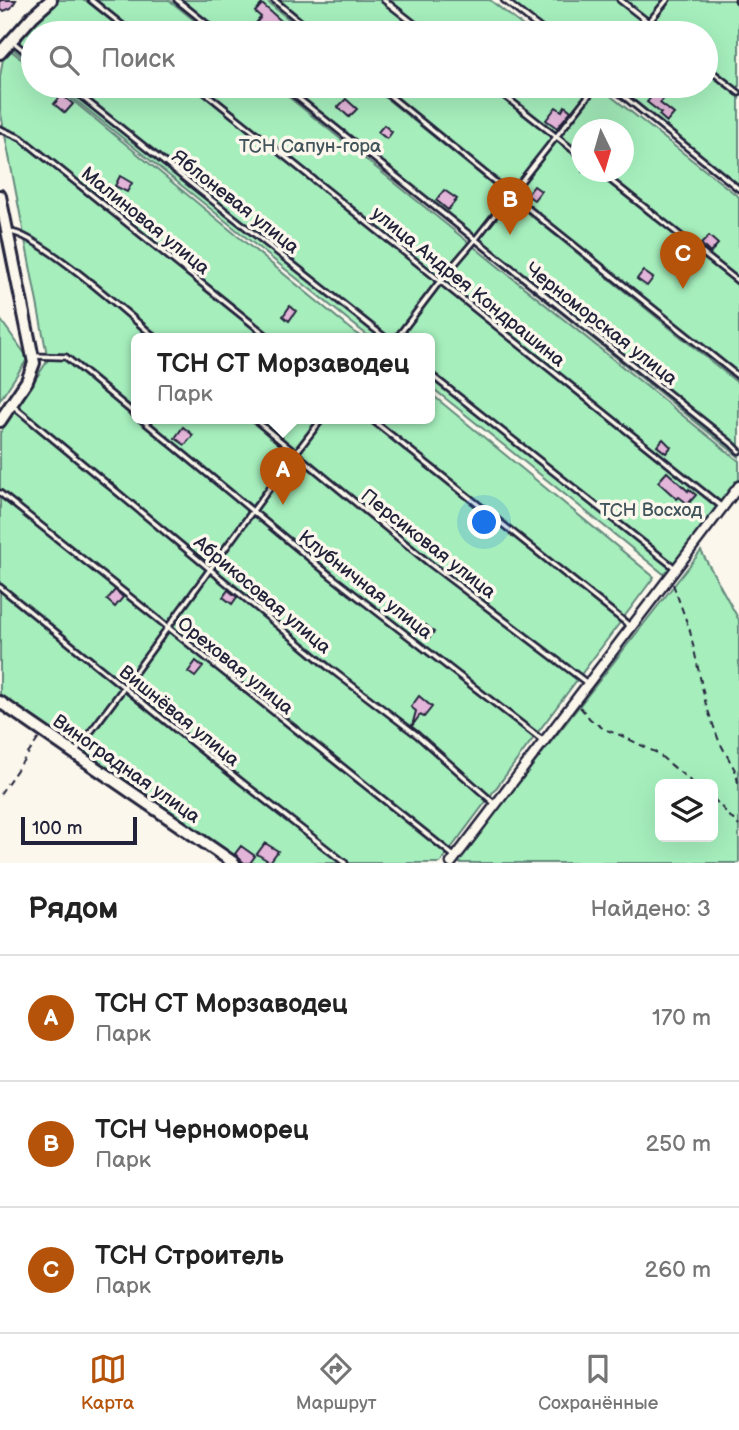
<!DOCTYPE html>
<html lang="ru">
<meta charset="utf-8">
<style>
body{margin:0;font-family:"Balsamiq Sans",sans-serif;background:#f6f6f6;color:#222}
.controls{position:absolute;right:21px;bottom:21px;display:grid;overflow:hidden;border-radius:10px;box-shadow:0 7px 28px #0002}
.controls button{width:63px;height:63px;display:grid;place-items:center;padding:0;border:0;border-bottom:2px solid #e0e0e0;background:#fff;color:#222;font:35px sans-serif}
.compass{position:absolute;left:571px;top:119px;width:63px;height:63px;border-radius:50%;background:#fff;box-shadow:0 7px 28px #0002;rotate:175deg}
.scale{position:absolute;left:21px;bottom:18px;width:116px;box-sizing:border-box;padding-left:7px;border:4px solid #22223b;border-top:0;font-size:19px;line-height:24px;white-space:nowrap;color:#22223b;-webkit-text-stroke:5px #fbf7ec;paint-order:stroke}
.you{position:absolute;left:485px;top:523px;width:24px;height:24px;margin:-18px;border:5px solid #fff;border-radius:50%;background:#1a73e8;box-shadow:0 0 0 10px #1a73e833}
.badge{display:grid;place-items:center;width:46px;height:46px;border-radius:50%;background:#b45309;color:#fff;font-size:23px;font-weight:700}
.pin{position:absolute;translate:-50% -58px;filter:drop-shadow(0 2px 4px #0008)}
.pin::after{content:'';position:absolute;top:37px;width:24px;height:21px;background:inherit;clip-path:polygon(0 0,100% 0,50% 100%)}
.popup{position:absolute;left:131px;top:333px;width:304px;height:91px;box-sizing:border-box;display:grid;place-content:center;border-radius:10px;background:#fff;filter:drop-shadow(0 2px 5px #0005);font-size:23px;white-space:nowrap;color:#767676}
.popup b{font-size:26px;color:#222}
.popup::after{content:'';position:absolute;left:50%;top:100%;margin-left:-14px;border:14px solid transparent;border-top-color:#fff}
.list{margin:0;padding:0;list-style:none}
h2{display:flex;justify-content:space-between;align-items:center;height:91px;margin:0;padding:0 28px;font-size:30px}
h2 small{font-size:23px;font-weight:400;color:#767676}
.list li{display:grid;grid-template-columns:46px 1fr auto;gap:21px;align-items:center;box-sizing:border-box;height:126px;padding:0 28px;border-top:2px solid #e0e0e0}
.list b{display:block;font-size:26px;white-space:nowrap}
.list p{margin:0;font-size:23px;white-space:nowrap;color:#767676}
.list em{font-size:23px;font-style:normal;color:#767676}
.icon{flex:none;width:38px;height:38px;fill:none;stroke:currentColor;stroke-width:2;stroke-linecap:round;stroke-linejoin:round}
.map{position:relative;flex:none;width:739px;height:863px;overflow:hidden}
.search{position:absolute;background:#fff;box-shadow:0 7px 28px #0002;left:21px;right:21px;top:21px;height:77px;display:flex;align-items:center;gap:18px;box-sizing:border-box;padding:0 24px;border-radius:38px;color:#767676;font-size:26px}
.sheet{height:469px;background:#fff}
nav{display:flex;justify-content:space-around;align-items:center;box-sizing:border-box;height:98px;border-top:2px solid #e0e0e0;background:#fff;font-size:19px;color:#767676}
nav a{display:grid;justify-items:center;gap:4px}
nav .on{color:#b45309}
.map>svg:first-child{display:block}
.green{fill:#a6efbd;stroke:#64887c;stroke-width:2;fill-rule:evenodd}
.building{fill:#e3b6d9;stroke:#22223b;stroke-width:2}
.lines{fill:none;stroke-linecap:round;stroke-linejoin:round}
.lane-casing{stroke:#22223b;stroke-width:9}
.street-casing{stroke:#22223b;stroke-width:13}
.secondary-casing{stroke:#22223b;stroke-width:16}
.path{stroke:#22223b;stroke-width:2;stroke-dasharray:7 5;stroke-linecap:butt}
.lane{stroke:#fbf7ec;stroke-width:3.5}
.street{stroke:#fbf7ec;stroke-width:8}
.secondary{stroke:#fbf7ec;stroke-width:10}
.labels{text-anchor:middle;stroke-width:7;stroke-linejoin:round;paint-order:stroke}
.park-label{font-size:19px;fill:#43555c;stroke:#fbf7ec}
.street-label{font-size:19px;fill:#22223b;stroke:#fbf7ec}
</style>
<div class="map">
<svg width="739" height="863" viewBox="0 0 739 863">
<rect width="100%" height="100%" fill="#fbf7ec"/>
<filter id="ink" filterUnits="userSpaceOnUse"><feTurbulence type="fractalNoise" baseFrequency=".0143" numOctaves="2"/><feDisplacementMap in="SourceGraphic" scale="14" xChannelSelector="R" yChannelSelector="G"/><feConvolveMatrix kernelMatrix="1 2 1 2 8 2 1 2 1" color-interpolation-filters="sRGB"/></filter>
<g filter="url(#ink)">
<path class="green" d="M54 0H85L127 33H33V65L6 44Z
M93 0H169L210 33H135Z
M174 0H265L306 33H215Z
M271 0H490L532 33H312Z
M501 0H739V187L610 86H706V33H543Z
M5 46 33 68V86H55L363 339H136V419H430V393L654 577 440 863H224L0 710V433L48 360 0 109V77Z
M58 86H192L717 507 665 575 430 386V339H372Z
M200 86H275L739 461V481L721 505Z
M280 86H371L739 384V457Z
M377 86H598L739 197V380ZM582 130H624V172H582Z
M0 319 28 358 0 400Z
M701 551 739 620V863H456ZM660 784H713V837H660Z"/>
<path class="building" d="M0 0H16L11 8 4 11 0 10Z
M262 4 287 26 281 33 270 25 263 33H248L261 17 255 12Z
M657 90 666 96 660 103 674 114 667 122 659 115 661 113 647 102Z
M62 95 73 104 65 113 54 104Z
M346 99 357 109 349 117 338 107Z
M565 106 571 111 557 128 546 120 556 107 562 111Z
M384 125 392 132 387 139 378 132Z
M120 176 132 183 127 192 115 186Z
M534 186 541 191 534 200 527 195Z
M444 190 457 199 448 210 436 200Z
M709 236 718 244 710 253 701 244Z
M643 271 653 278 647 286 637 279Z
M290 306 296 311 289 321 283 316Z
M183 427 193 435 185 445 175 438Z
M663 439 671 447 666 453 657 446Z
M667 472 688 491 689 489 696 495 688 504 679 497 677 499 658 482Z
M115 590 123 597 115 607 107 600Z
M228 590 237 597 232 604 223 597Z
M426 625 434 632 427 640 419 633Z
M196 661 203 667 195 677 188 672Z
M419 696 432 707 424 717 420 715 412 726 416 711 411 707Z
M265 843 278 851 270 862 257 854Z
M241 846 255 856 250 863H244L235 854Z"/>
<g class="lines">
<g class="lane-casing">
<path id="lane" d="M91 0 132 33
M177 0 218 33
M274 0 314 33
M384 0 426 33
M504 0 546 33
M620 0 662 33
M738 0 739 1
M640 33 667 0
M12 41 33 58
M706 67 739 93
M68 86 387 339
M197 86 722 507
M283 86 732 444 739 451
M378 86 510 194 739 377
M492 86 582 157
M611 86 739 189
M0 129 21 138 271 339
M600 172 739 282
M9 232C37 232 131 317 157 339
M396 339 440 281 475 240 596 86
M33 356 66 357 136 415
M430 374 675 568
M12 405 328 667 417 735 495 804
M141 419 331 576 542 740
M254 419 429 563 587 683
M371 419 630 626
M0 493 454 856
M0 587 205 753 345 863
M76 751C160 642 237 528 322 419"/>
</g>
<g class="street-casing">
<path id="street" d="M451 863 739 486"/>
</g>
<g class="secondary-casing">
<path id="secondary" d="M0 53 33 16 51 0
M0 196 34 363 27 381 0 421
M0 702 234 863"/>
</g>
<path class="path" d="M673 584 690 631 706 705 719 741 736 772 739 789
M580 707 590 719 604 729 620 735 657 753 694 784
M0 794 39 738
M713 798 739 826"/>
<use href="#lane" class="lane"/>
<use href="#street" class="street"/>
<use href="#secondary" class="secondary"/>
</g>
</g>
<g class="labels">
<g class="park-label">
<text x="310" y="152">ТСН Сапун-гора</text>
<text x="651" y="516">ТСН Восход</text>
</g>
<g class="street-label">
<text transform="translate(236 201) rotate(38)" y="7">Яблоневая улица</text>
<text transform="translate(146 220) rotate(39)" y="7">Малиновая улица</text>
<text transform="translate(469 286) rotate(39)" y="7">улица Андрея Кондрашина</text>
<text transform="translate(602 323) rotate(38)" y="7">Черноморская улица</text>
<text transform="translate(429 543) rotate(38)" y="7">Персиковая улица</text>
<text transform="translate(366 584) rotate(38)" y="7">Клубничная улица</text>
<text transform="translate(263 594) rotate(40)" y="7">Абрикосовая улица</text>
<text transform="translate(236 665) rotate(39)" y="7">Ореховая улица</text>
<text transform="translate(180 715) rotate(39)" y="7">Вишнёвая улица</text>
<text transform="translate(127 768) rotate(35)" y="7">Виноградная улица</text>
</g>
</g>
</svg>
<div class="controls">
<button><svg class="icon" aria-label="layers" viewBox="0 0 24 24"><path d="M12 4l9 5-9 5-9-5zM3 14l9 5 9-5"/></svg></button>
</div>
<svg class="compass" viewBox="-18 -18 36 36"><path d="M0-13l5 13h-10z" fill="#e53935"/><path d="M0 13l5-13h-10z" fill="#767676"/></svg>
<div class="scale">100 m</div>
<div class="you"></div>
<div class="pin badge" style="left:283px;top:505px">A</div>
<div class="popup"><b>ТСН СТ Морзаводец</b>Парк</div>
<div class="pin badge" style="left:510px;top:235px">B</div>
<div class="pin badge" style="left:683px;top:289px">C</div>
<div class="search"><svg class="icon" aria-label="search" viewBox="0 0 24 24"><circle cx="10" cy="10" r="6"/><path d="M15 15l6 6"/></svg>Поиск</div>
</div>
<section class="sheet">
<h2>Рядом<small>Найдено: 3</small></h2>
<ul class="list">
<li><span class="badge">A</span><div><b>ТСН СТ Морзаводец</b><p>Парк</p></div><em>170 m</em></li>
<li><span class="badge">B</span><div><b>ТСН Черноморец</b><p>Парк</p></div><em>250 m</em></li>
<li><span class="badge">C</span><div><b>ТСН Строитель</b><p>Парк</p></div><em>260 m</em></li>
</ul>
</section>
<nav>
<a class="on"><svg class="icon" aria-label="map" viewBox="0 0 24 24"><path d="M3 6l6-2 6 2 6-2v14l-6 2-6-2-6 2zM9 4v14M15 6v14"/></svg>Карта</a>
<a><svg class="icon" aria-label="directions" viewBox="0 0 24 24"><path d="M12 3l9 9-9 9-9-9zM9 14v-3h6M13 9l2 2-2 2"/></svg>Маршрут</a>
<a><svg class="icon" aria-label="saved" viewBox="0 0 24 24"><path d="M7 4h10v16l-5-4-5 4z"/></svg>Сохранённые</a>
</nav>
